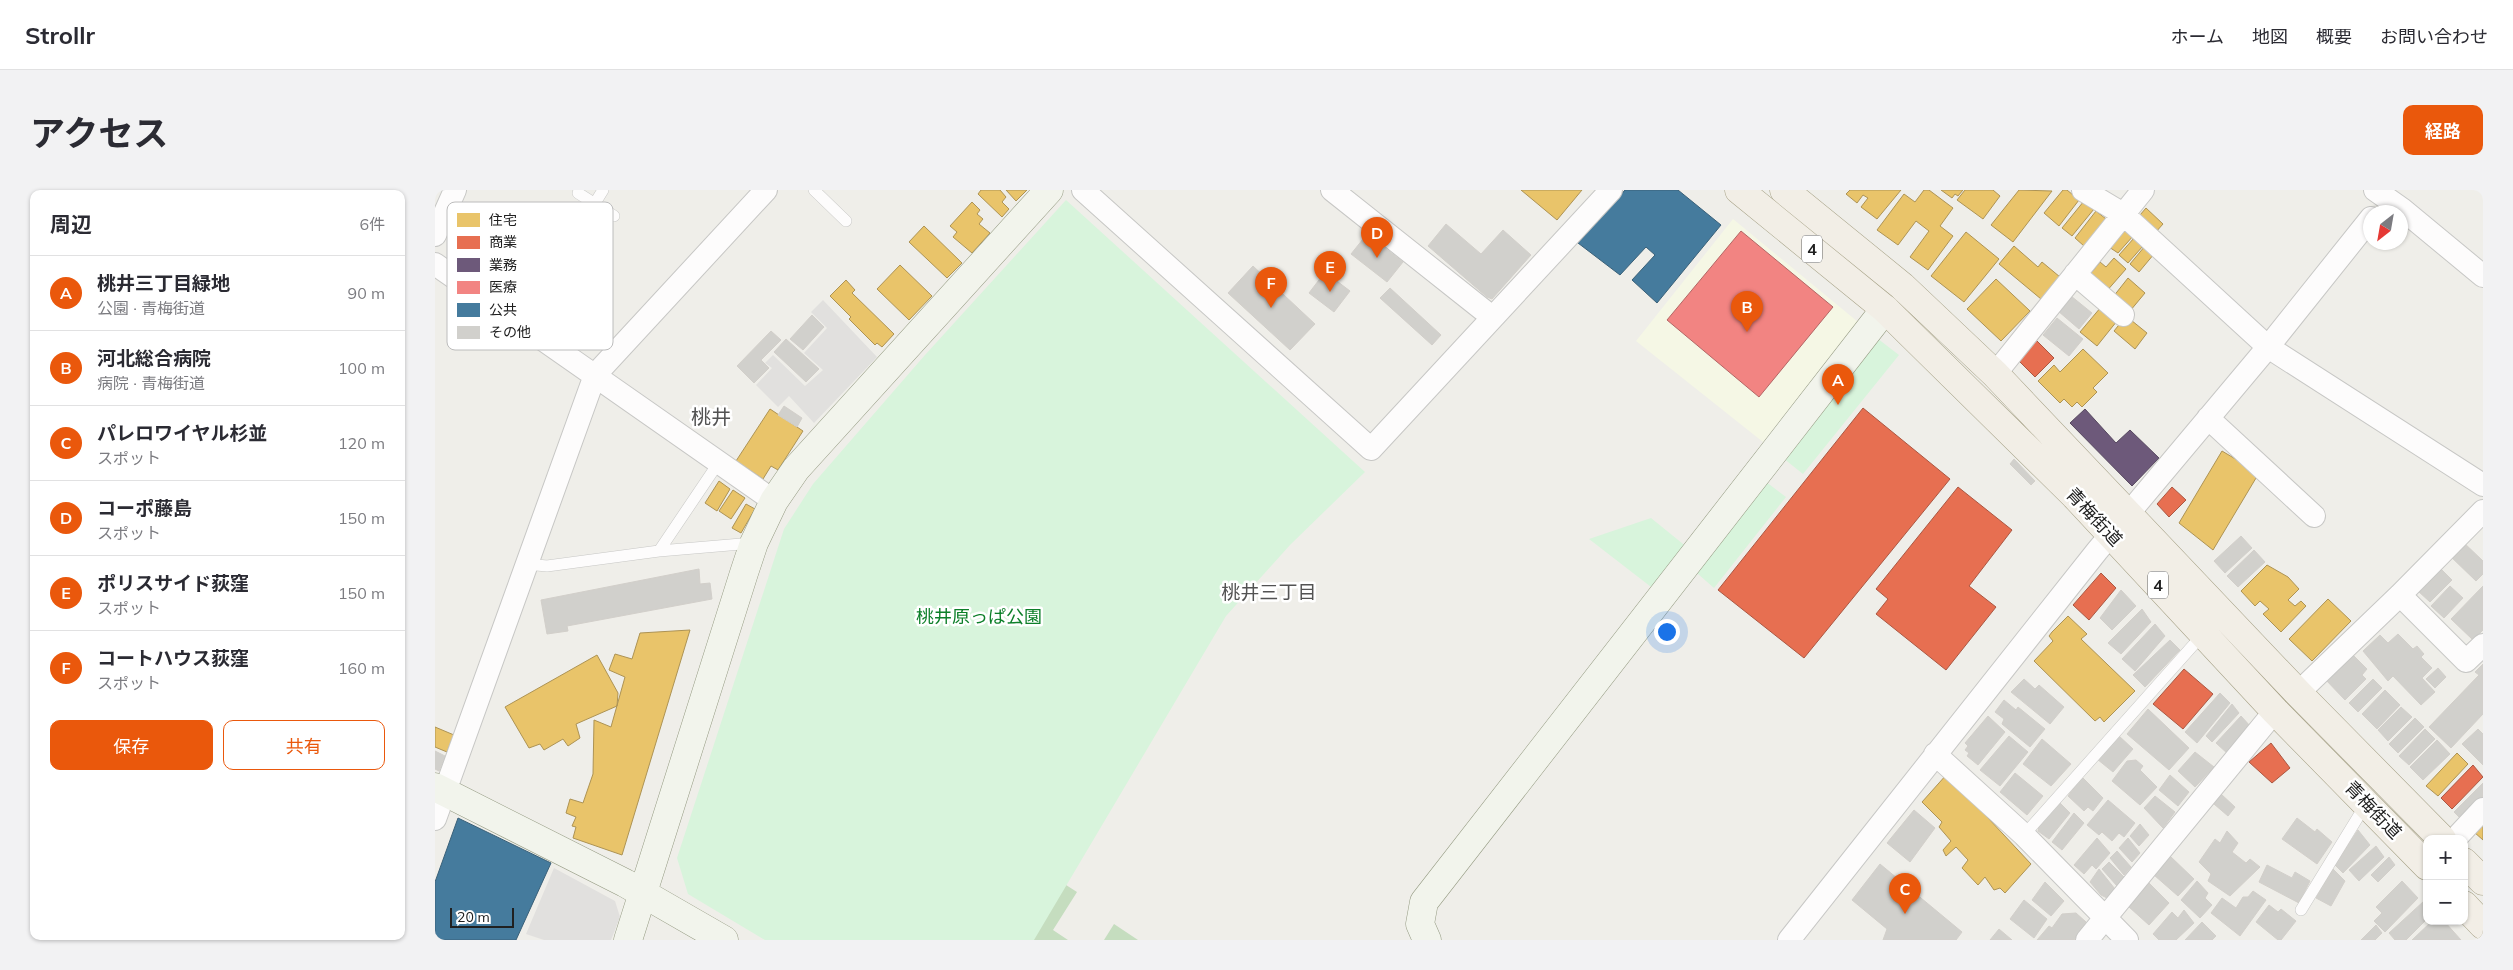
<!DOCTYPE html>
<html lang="ja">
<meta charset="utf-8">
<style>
body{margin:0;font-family:Mulish,"Noto Sans JP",sans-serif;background:#f2f2f3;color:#2b2b33}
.controls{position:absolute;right:15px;bottom:15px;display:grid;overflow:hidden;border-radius:10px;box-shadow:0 1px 4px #0004}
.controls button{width:45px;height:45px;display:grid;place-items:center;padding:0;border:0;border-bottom:1px solid #e1e1e2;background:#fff;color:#2b2b33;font:25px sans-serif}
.compass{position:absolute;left:1928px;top:15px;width:45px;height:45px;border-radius:50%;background:#fff;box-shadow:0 1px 4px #0004;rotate:211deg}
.scale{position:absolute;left:15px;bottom:12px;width:64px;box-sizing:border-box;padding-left:5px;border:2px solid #202020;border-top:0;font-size:14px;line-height:18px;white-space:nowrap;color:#202020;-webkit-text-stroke:4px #fff;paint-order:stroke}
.you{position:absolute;left:1231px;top:441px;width:18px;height:18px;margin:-12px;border:4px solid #fff;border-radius:50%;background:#1a73e8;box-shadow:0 0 0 8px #1a73e833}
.badge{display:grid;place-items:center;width:32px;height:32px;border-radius:50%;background:#ea580c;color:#fff;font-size:16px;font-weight:700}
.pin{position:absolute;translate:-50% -41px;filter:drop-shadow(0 1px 2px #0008)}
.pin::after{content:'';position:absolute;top:26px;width:18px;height:15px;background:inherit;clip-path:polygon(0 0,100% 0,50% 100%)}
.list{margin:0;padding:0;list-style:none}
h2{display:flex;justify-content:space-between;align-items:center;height:65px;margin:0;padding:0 20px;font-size:21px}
h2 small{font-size:16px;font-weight:400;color:#7c7c81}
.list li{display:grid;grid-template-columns:32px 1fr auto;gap:15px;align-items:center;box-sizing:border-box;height:75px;padding:0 20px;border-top:1px solid #e1e1e2}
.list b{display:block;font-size:19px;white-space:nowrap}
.list p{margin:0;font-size:16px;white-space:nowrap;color:#7c7c81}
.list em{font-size:16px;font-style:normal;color:#7c7c81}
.actions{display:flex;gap:10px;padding:15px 20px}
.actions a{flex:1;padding:11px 0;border:1px solid #ea580c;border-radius:10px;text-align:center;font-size:18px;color:#ea580c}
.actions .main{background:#ea580c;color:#fff}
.map{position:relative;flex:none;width:2048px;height:750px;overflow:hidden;border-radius:10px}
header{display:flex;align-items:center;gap:30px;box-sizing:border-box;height:70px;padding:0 25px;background:#fff;border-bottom:1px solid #e1e1e2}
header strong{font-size:24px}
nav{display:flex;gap:28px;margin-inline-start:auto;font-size:18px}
.intro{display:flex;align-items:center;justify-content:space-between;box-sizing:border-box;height:120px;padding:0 30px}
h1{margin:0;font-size:35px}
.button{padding:12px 22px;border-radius:10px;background:#ea580c;color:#fff;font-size:18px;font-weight:700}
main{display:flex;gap:30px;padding:0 30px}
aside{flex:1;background:#fff;border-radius:10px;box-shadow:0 1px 4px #0004}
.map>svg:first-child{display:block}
.education{fill:#f5f7e5}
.forest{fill:#c5ddbf}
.park{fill:#d8f4dc}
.parking{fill:#e1e0de}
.homes{fill:#e9c46a;stroke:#ad9354}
.shops{fill:#e76f51;stroke:#ab5742}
.offices{fill:#6d597a;stroke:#56485f}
.health{fill:#f28482;stroke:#b36665}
.public{fill:#457b9d;stroke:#3a6078}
.building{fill:#d1d0cc;stroke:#d2cfca}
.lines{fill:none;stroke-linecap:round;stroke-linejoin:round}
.lane-casing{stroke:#c7c7c5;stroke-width:12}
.street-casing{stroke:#c7c7c5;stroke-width:24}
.secondary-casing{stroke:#939980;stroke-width:29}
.primary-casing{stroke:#a5a085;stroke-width:29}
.lane{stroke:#fdfcfc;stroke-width:11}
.street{stroke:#fdfcfc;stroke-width:22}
.secondary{stroke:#f2f4ec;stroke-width:28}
.primary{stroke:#f2eee6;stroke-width:28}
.labels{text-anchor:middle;stroke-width:5;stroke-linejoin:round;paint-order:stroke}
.shield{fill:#fff;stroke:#636363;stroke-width:1}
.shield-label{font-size:16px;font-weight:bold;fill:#202020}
.street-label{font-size:18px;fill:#202020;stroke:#fff}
.park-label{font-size:18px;fill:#0d7f29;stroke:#fff}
.neighbourhood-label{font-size:19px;fill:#535353;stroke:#fff}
.quarter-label{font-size:20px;fill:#535353;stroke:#fff}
.key{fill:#fff;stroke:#bcbcbc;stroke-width:1}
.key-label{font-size:14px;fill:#202020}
</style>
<header>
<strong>Strollr</strong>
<nav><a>ホーム</a><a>地図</a><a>概要</a><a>お問い合わせ</a></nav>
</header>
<div class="intro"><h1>アクセス</h1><a class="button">経路</a></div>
<main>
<aside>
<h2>周辺<small>6件</small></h2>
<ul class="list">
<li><span class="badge">A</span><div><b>桃井三丁目緑地</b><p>公園 · 青梅街道</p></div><em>90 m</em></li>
<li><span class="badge">B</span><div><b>河北総合病院</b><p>病院 · 青梅街道</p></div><em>100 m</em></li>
<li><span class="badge">C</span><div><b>パレロワイヤル杉並</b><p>スポット</p></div><em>120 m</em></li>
<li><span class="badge">D</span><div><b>コーポ藤島</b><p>スポット</p></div><em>150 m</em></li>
<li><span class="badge">E</span><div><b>ポリスサイド荻窪</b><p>スポット</p></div><em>150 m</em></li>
<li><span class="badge">F</span><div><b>コートハウス荻窪</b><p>スポット</p></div><em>160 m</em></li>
</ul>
<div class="actions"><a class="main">保存</a><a>共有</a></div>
</aside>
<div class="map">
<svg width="2048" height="750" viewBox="0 0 2048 750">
<rect width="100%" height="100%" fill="#efeee9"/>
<path class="education" d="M1298 29 1423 132 1328 252 1201 151Z"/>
<path class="forest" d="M631 695 642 702 618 740 633 750H596Z
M679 734 703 750H669Z"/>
<path class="park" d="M631 10 930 282 855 355 791 426 599 750H330L253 704 242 668 349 339 378 294 490 165Z
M1438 145 1464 165 1368 284 1343 264Z
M1326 288 1351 307 1279 398 1255 377Z
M1216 328 1253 358 1220 400 1154 349Z"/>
<path class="parking" d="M388 110 442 167 379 233 354 206 343 217 321 195 337 178 330 173 338 165 370 196 388 180 369 163 392 138 376 122Z
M119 678 180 711 185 727 176 750H109L91 744Z"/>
<path class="homes" d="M546 0H565L571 7 567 12 574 19 567 27 543 4Z
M571 0H592L581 11Z
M1086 0H1147L1122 30Z
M1415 0H1466L1442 29 1426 17 1433 8 1428 5 1422 13 1411 4Z
M1489 0H1494L1518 18 1505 36 1518 46 1493 80 1475 67 1494 41 1481 31 1463 55 1442 40 1469 4 1480 12Z
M1506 0H1528L1523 6 1520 4 1517 8Z
M1530 0H1558L1565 6 1548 29 1522 10Z
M1584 0 1617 1 1578 52 1556 35Z
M1628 0H1632L1644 10 1624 36 1609 23Z
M1649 11 1659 19 1637 46 1627 38Z
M537 12 545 20 542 24 548 29 544 34 555 43 537 63 518 47 522 42 515 36Z
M1711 18 1728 34 1720 43 1705 25Z
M1661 21 1671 29 1649 56 1640 48Z
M489 36 527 73 512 88 474 52Z
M1689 40 1699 45 1683 63 1674 57Z
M1531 42 1564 69 1529 112 1496 86Z
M1699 48 1708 56 1693 73 1684 65Z
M1579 56 1603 77 1607 72 1625 87 1606 109 1564 74Z
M1710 56 1719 64 1704 82 1695 74Z
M1679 68 1691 79 1670 103 1652 88 1665 72 1671 77Z
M465 75 497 106 474 130 442 99Z
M1693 88 1710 103 1695 121 1678 107Z
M1561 89 1595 121 1566 151 1532 119Z
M411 90 420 100 417 103 459 144 447 157 442 153 440 155 414 129 416 127 395 106Z
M1666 117 1682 131 1662 156 1645 142Z
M1691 126 1712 143 1700 159 1679 141Z
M1648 159 1673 183 1658 198 1662 202 1647 217 1642 212 1637 217 1629 209 1625 213 1603 191 1619 175 1625 182Z
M335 219 368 241 343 280 336 276 328 289 301 271Z
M1787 261 1824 283 1778 360 1744 333Z
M284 291 295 299 282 321 270 313Z
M298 300 310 308 296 329 284 321Z
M311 314 320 319 306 343 297 338Z
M1832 375 1853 387 1864 399 1853 410 1860 416 1866 411 1871 416 1846 442 1828 424 1834 419 1825 411 1820 416 1806 401Z
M1893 409 1916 431 1877 471 1854 449Z
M1633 426 1652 444 1646 449 1700 501 1669 532 1665 527 1660 531 1599 471 1618 451 1614 446 1617 442Z
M255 440 187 665 138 648 141 637 137 636 141 627 131 623 135 609 148 613 158 584 159 530 176 537 190 487 174 480 180 464 197 469 205 443Z
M162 465 183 503 182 516 141 534 145 548 133 556 128 549 109 560 105 554 94 558 70 517Z
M0 537 19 545 12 562 0 557Z
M2022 563 2033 574 2003 606 1991 596Z
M1512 584 1596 674 1570 703 1565 698 1559 700 1550 687 1543 695 1527 678 1533 670 1521 657 1511 666 1508 660 1516 651 1504 637 1507 632 1487 612Z
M2048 632V650L2039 642Z"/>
<path class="shops" d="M1600 149 1619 168 1600 187 1581 168Z
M1428 218 1515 289 1369 468 1283 400Z
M1523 297 1577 340 1534 396 1561 417 1511 480 1441 424 1453 409 1441 399Z
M1737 297 1751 310 1734 327 1722 314Z
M1666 383 1681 398 1654 430 1638 415Z
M1749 479 1778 504 1748 539 1718 514Z
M1836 553 1855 578 1837 593 1814 572Z
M2038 575 2048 587 2017 619 2006 608Z"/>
<path class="offices" d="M1650 219 1681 253 1695 240 1724 268 1697 296 1635 233Z"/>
<path class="health" d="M1306 41 1398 117 1324 207 1232 130Z"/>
<path class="public" d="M1190 0H1243L1286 35 1222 113 1197 90 1220 65 1211 57 1185 85 1143 53Z
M23 628 116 673 81 750H0V692Z"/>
<path class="building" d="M1011 34 1046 64 1068 40 1096 65 1057 109 1052 107 993 56Z
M932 44 968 72 952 92 916 64Z
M818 76 880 134 855 160 793 103Z
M890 82 915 101 899 122 874 103Z
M955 98 1006 145 997 155 945 108Z
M1636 106 1657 123 1644 139 1623 121Z
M377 125 389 137 368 160 355 149Z
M1622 128 1648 149 1634 166 1608 145Z
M336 141 346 150 326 170 334 178 319 193 302 176Z
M351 149 384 179 371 192 339 162Z
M349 216 367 228 362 237 343 225Z
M1579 269 1600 291 1596 295 1575 274Z
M1806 346 1817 358 1790 383 1779 371Z
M2026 350 2048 371V384L2041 391 2013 364Z
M1819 360 1830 372 1803 397 1792 386Z
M2005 378 2017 390 1995 412 1983 401Z
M264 379 265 394 275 393 277 409 132 436 133 441 112 444 106 410Z
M2015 396 2028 408 2009 428 1996 416Z
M2048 396V440L2038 450 2016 429Z
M1686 400 1701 416 1677 440 1665 428Z
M1707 419 1716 432 1686 464 1673 453Z
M1720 434 1730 446 1700 481 1687 469Z
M1963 444 1978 459 1982 456 1989 464 1986 467 1997 478 1987 488 2000 502 1986 515 1958 486 1953 491 1928 461 1945 445 1953 453Z
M1735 450 1745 460 1710 497 1698 485Z
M1917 464 1932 479 1927 485 1931 489 1910 510 1890 489Z
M2048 474V524L2016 558 1994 537 2044 485 2040 482Z
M2003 478 2011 487 2000 498 1991 489Z
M1589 489 1600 499 1604 495 1629 517 1615 534 1576 502Z
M1938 489 1947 498 1923 522 1914 513Z
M1950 500 1965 515 1942 539 1927 524Z
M1785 503 1795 513 1762 553 1750 542Z
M1569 510 1581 520 1583 517 1610 539 1595 557 1567 534 1569 529 1560 522Z
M1797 514 1804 523 1777 552 1771 546Z
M1966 517 1977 527 1953 551 1943 540Z
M1713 519 1754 558 1734 580 1692 544Z
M1553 526 1570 542 1543 575 1532 566 1534 563 1530 560 1533 556 1530 553Z
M1806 526 1816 537 1793 564 1781 553Z
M1980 528 1989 537 1963 563 1954 554Z
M1990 539 2000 549 1974 575 1964 566Z
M2043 539 2048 544V575L2027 554Z
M1683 545 1698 559 1678 582 1662 569Z
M1574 546 1593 562 1565 596 1545 580Z
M1607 549 1636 574 1616 596 1588 574Z
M2002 550 2015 564 1988 590 1975 577Z
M0 561 10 566 4 581 0 579Z
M1760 562 1779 577 1760 597 1743 581Z
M1701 570 1708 576 1705 580 1722 597 1705 615 1677 591 1692 571Z
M1580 583 1608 606 1592 625 1565 602Z
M1735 585 1754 602 1743 616 1724 600Z
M1647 587 1668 608 1658 621 1653 617 1649 621 1633 606Z
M2048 593V615L2030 633 2019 622Z
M1786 604 1800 617 1793 626 1779 614Z
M1720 606 1740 622 1728 638 1709 618Z
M1673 610 1700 633 1689 647 1684 643 1677 651 1667 642 1664 645 1652 635Z
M1624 612 1635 623 1614 649 1603 641 1604 636Z
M1479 620 1500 638 1475 672 1452 653Z
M1639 623 1649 633 1627 660 1617 652Z
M1862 628 1880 642 1882 639 1897 652 1882 674 1847 649Z
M1705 634 1714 645 1704 656 1695 646Z
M1923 640 1935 655 1908 683 1900 675Z
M1792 641 1803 653 1797 662 1811 673 1815 669 1825 677 1795 706 1773 691 1776 684 1764 672 1780 649 1785 653Z
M1662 648 1675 663 1661 679 1657 675 1649 684 1639 675Z
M1693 648 1705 663 1697 672 1684 658Z
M1941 656 1949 667 1924 691 1914 680Z
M1682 661 1696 677 1689 685 1675 668Z
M1735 666 1759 689 1743 706 1719 685Z
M1954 667 1960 675 1943 692 1936 685Z
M1674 672 1689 687 1682 696 1667 679Z
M1445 674 1527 742 1521 750H1448L1452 739 1417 710Z
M1832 675 1857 688 1860 682 1875 691 1864 713 1824 692Z
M1664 679 1680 699 1672 708 1666 705 1655 692Z
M1898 679 1910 691 1896 716 1881 708Z
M1762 691 1773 703 1770 708 1777 715 1765 728 1746 710Z
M1967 691 1983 708 1950 742 1939 731 1947 723 1941 717Z
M1610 692 1629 711 1616 726 1597 710Z
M1714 693 1734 713 1714 735 1694 717Z
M1818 701 1831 710 1805 746 1776 723 1787 708 1801 718 1808 707H1813Z
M1589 710 1612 729 1599 748 1575 729Z
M1989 711 1992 715V729L1971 750H1960L1954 743Z
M1834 715 1843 722 1846 719 1861 731 1846 750H1843L1821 732Z
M1749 720 1759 733 1741 750H1724L1718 744 1737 722 1743 728Z
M1641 723 1651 732 1639 750H1602L1614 736 1617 738 1627 724Z
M1997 731H2009L2026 750H1977Z
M1767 732 1781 746 1777 750H1750Z
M1941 735 1947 743 1940 750H1926Z
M1564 739 1577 750H1555Z"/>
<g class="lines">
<g class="lane-casing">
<path id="lane" d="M379 0 411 31
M143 3 179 26
M160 13 168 0
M224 361 284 272
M91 374 112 376 224 361 318 353
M1589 645 1769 443
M1866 720 1931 614"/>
</g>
<g class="street-casing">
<path id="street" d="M648 0 936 259 1176 0
M897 0 1057 127
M1648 0 1688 24 1833 157 2048 295
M1940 0 1967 19 2048 86
M0 45 20 0
M0 74 339 311
M1640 84 1688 125
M1560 184 1708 0
M1773 228 1879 326
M1965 405 2031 471 2048 455
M1863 503 1965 405 2048 321
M1500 564 1589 645 1692 750
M0 629 160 185 331 0
M2020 649 2048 619
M1354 750 1662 361 1833 157 1936 28
M1652 750 1840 521"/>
</g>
<g class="secondary-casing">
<path id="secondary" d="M0 597 190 693 289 750
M193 750 309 383 319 353 339 311 361 279 614 0
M992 750 985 734 989 712 1450 119"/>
</g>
<g class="primary-casing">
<path id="primary" d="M1304 0 1450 119 1640 306 1840 521 1992 676
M1349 0 1467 96 1560 184 1863 503 2007 649
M2029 672 2048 691
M2029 715 2048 735"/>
</g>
<use href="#lane" class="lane"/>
<use href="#street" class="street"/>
<use href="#secondary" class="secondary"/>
<use href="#primary" class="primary"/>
</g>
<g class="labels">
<g class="shield">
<rect x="1367" y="45.5" width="20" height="27" rx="4"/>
<rect x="1713" y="381.5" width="20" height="27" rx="4"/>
</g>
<g class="shield-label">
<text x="1377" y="65">4</text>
<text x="1723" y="401">4</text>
</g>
<g class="street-label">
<text transform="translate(1659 327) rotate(47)" y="6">青梅街道</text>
<text transform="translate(1938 620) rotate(46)" y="6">青梅街道</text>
</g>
<g class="park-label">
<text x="544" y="433">桃井原っぱ公園</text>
</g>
<g class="neighbourhood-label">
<text x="834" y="409">桃井三丁目</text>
</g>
<g class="quarter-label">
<text x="276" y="234">桃井</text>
</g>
</g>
<rect x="12" y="12" width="166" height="148" rx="8" class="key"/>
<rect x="22" y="23" width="23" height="14" fill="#e9c46a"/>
<rect x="22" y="46" width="23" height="13" fill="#e76f51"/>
<rect x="22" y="68" width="23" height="14" fill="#6d597a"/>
<rect x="22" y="91" width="23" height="13" fill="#f28482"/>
<rect x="22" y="113" width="23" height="14" fill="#457b9d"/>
<rect x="22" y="136" width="23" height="13" fill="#d1d0cc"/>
<g class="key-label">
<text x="54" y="35">住宅</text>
<text x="54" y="57">商業</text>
<text x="54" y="80">業務</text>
<text x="54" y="102">医療</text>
<text x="54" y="125">公共</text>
<text x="54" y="147">その他</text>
</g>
</svg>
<div class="controls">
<button>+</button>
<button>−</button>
</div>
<svg class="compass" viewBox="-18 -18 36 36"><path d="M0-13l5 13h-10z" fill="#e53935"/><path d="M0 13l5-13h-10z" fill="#7c7c81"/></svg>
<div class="scale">20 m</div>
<div class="you"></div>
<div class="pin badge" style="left:1403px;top:215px">A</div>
<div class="pin badge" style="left:1312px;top:142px">B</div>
<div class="pin badge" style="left:1470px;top:724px">C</div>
<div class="pin badge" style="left:942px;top:68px">D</div>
<div class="pin badge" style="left:895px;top:102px">E</div>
<div class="pin badge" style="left:836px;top:118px">F</div>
</div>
</main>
